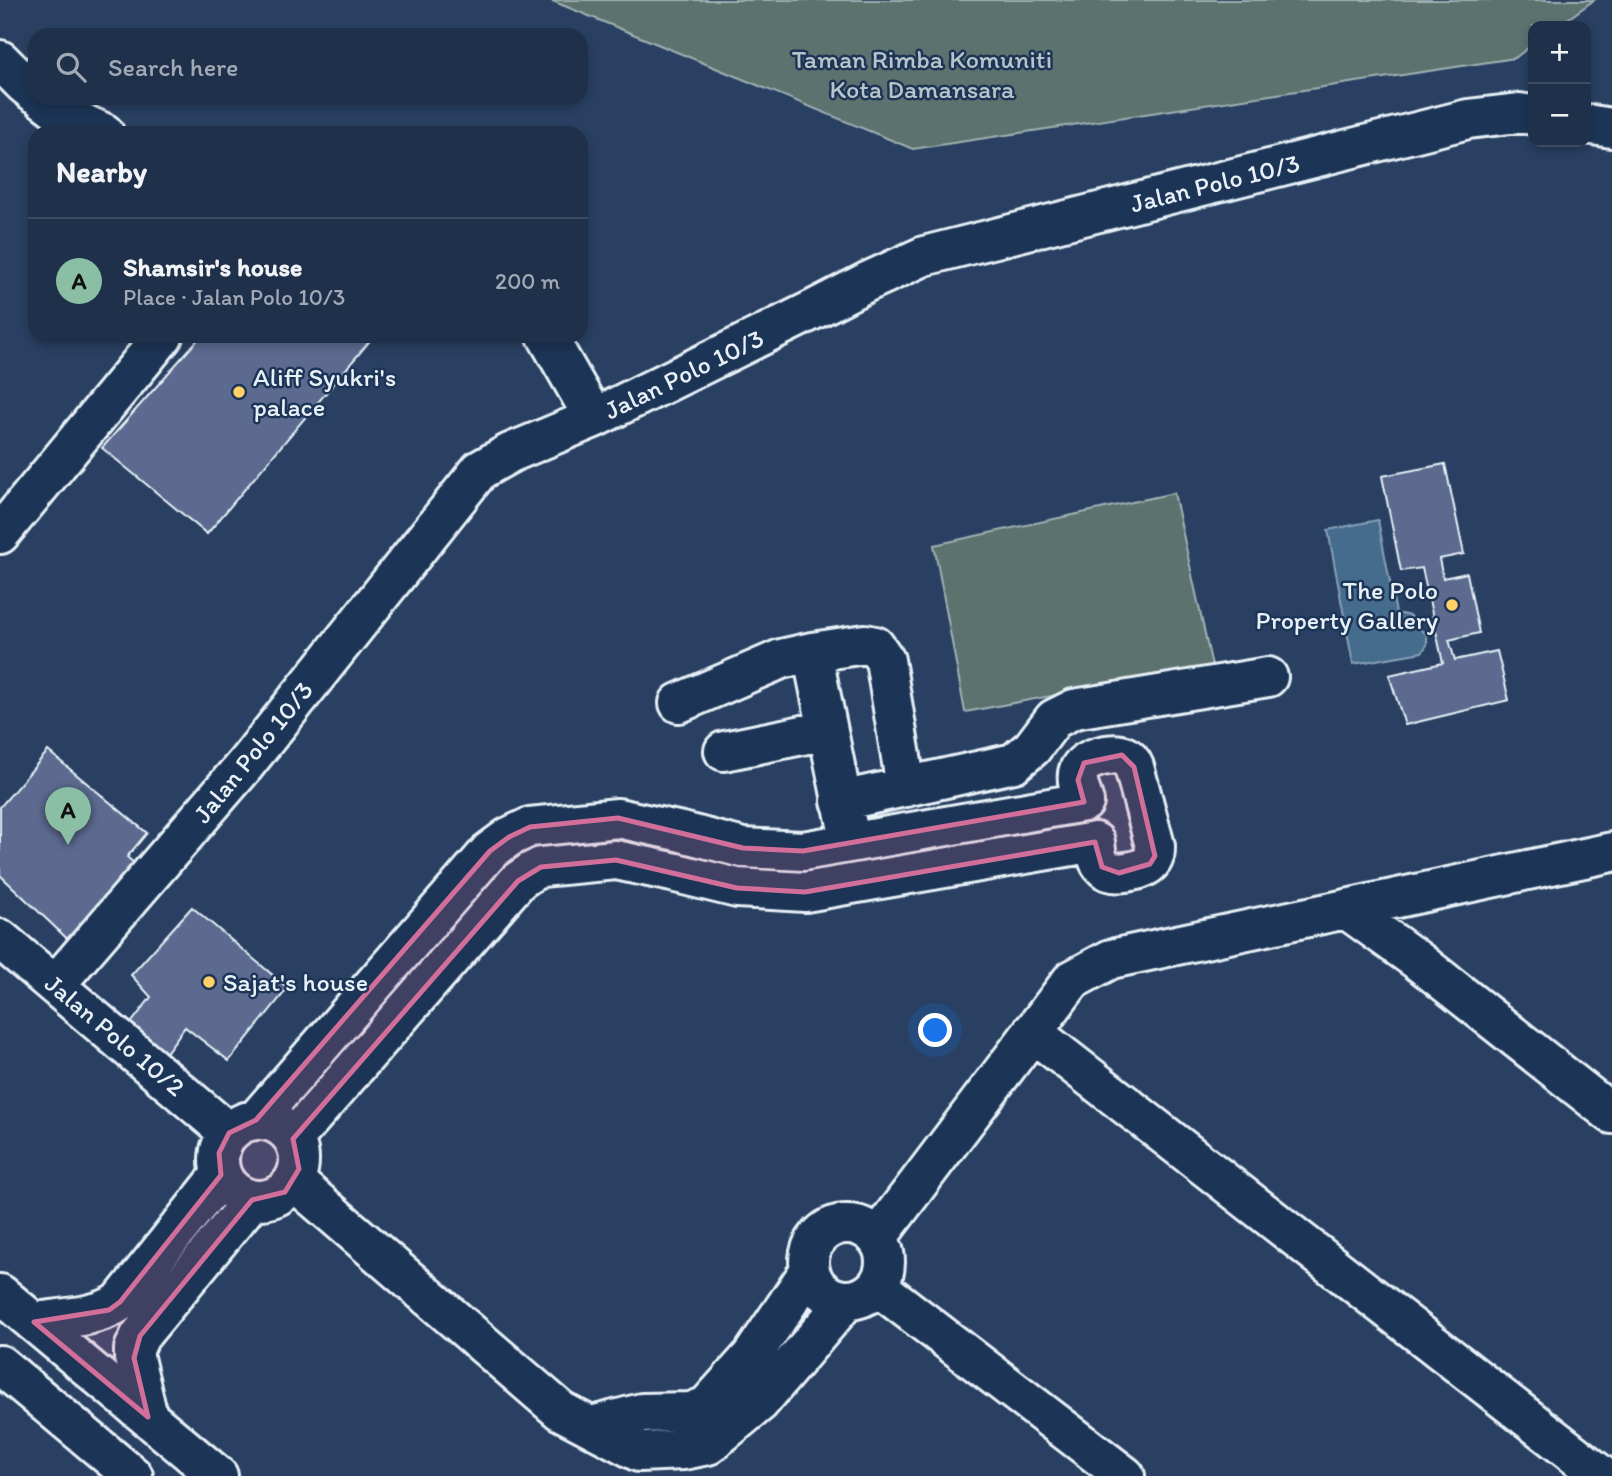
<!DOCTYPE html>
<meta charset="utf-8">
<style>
body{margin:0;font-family:Itim,sans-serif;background:#273851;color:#f1f3f6}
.controls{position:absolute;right:21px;top:21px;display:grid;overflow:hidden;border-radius:14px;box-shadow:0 4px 10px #0003}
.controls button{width:63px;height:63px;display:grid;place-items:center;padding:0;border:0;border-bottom:2px solid #3c4b62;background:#1f304a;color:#f1f3f6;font:35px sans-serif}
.you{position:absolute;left:936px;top:1031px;width:24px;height:24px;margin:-18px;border:5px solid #fff;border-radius:50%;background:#1a73e8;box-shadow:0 0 0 10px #1a73e833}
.badge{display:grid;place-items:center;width:46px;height:46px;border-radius:50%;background:#8abfa5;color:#111;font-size:23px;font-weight:700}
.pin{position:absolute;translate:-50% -58px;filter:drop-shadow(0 2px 4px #0008)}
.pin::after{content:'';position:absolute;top:37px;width:24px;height:21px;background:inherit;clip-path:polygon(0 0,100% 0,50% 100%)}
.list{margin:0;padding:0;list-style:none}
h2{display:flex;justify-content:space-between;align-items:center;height:91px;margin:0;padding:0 28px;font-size:30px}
h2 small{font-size:23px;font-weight:400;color:#a1a9b5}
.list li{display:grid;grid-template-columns:46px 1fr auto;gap:21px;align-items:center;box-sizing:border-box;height:126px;padding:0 28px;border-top:2px solid #3c4b62}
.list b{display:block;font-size:26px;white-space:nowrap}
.list p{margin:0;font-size:23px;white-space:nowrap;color:#a1a9b5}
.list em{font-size:23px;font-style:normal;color:#a1a9b5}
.icon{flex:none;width:38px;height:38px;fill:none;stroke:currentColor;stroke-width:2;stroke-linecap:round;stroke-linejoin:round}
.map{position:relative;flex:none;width:1612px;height:1476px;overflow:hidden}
.search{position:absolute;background:#1f304a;box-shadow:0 4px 10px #0003;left:28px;top:28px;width:560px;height:77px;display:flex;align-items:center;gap:18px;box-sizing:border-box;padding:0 24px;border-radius:21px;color:#a1a9b5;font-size:26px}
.panel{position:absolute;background:#1f304a;box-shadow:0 4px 10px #0003;left:28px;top:126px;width:560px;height:217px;border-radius:21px}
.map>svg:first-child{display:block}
.green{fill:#5c726e;stroke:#a2b2b3;stroke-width:2}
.water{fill:#446c8c;stroke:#86a1b7;stroke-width:2}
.building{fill:#5b6b8f;stroke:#e8f1f8;stroke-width:2}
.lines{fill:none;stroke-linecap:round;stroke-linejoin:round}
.minor-casing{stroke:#e8f1f8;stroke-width:44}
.major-casing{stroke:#e8f1f8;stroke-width:44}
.minor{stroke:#1d3557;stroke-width:38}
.major{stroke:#1d3557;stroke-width:38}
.marked{fill:#d16f9a;fill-opacity:0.2;stroke:#d16f9a;stroke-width:5;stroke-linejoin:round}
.poi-dot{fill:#ffd166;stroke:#1d3557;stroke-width:2.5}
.labels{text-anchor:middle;stroke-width:5;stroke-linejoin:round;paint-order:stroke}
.park-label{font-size:26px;fill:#b7c5c8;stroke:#1d3557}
.street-label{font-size:26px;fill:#e8f1f8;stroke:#1d3557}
.poi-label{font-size:26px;fill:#e8f1f8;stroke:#1d3557;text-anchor:start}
</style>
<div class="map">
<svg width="1612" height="1476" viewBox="0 0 1612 1476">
<rect width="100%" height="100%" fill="#294062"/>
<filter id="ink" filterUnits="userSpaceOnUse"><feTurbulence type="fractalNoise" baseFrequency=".0143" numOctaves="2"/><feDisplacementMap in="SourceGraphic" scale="14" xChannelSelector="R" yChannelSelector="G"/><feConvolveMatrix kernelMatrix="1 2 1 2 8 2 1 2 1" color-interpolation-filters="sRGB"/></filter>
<g filter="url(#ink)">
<path class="green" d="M550 0H1594L1558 26H1533V44L1515 58 913 149Z
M1174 493 1212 666 965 712 934 545Z"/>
<path class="water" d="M1378 520 1396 613 1410 616 1416 626 1427 635V645L1422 652 1353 664 1328 530Z"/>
<path class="building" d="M201 336H374L207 534 102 448Z
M1445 464 1464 554 1439 559 1443 578 1467 573 1479 633 1449 640 1455 660 1497 651 1509 700 1405 725 1389 675 1443 663 1422 568 1401 571 1382 476Z
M48 751 147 833 127 857 144 872 78 949 0 875V807Z
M192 907 288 988 229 1061 185 1027 165 1054 129 1026 151 997 131 975Z"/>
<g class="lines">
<g class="minor-casing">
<path id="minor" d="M0 60 24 84 35 93
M42 98 64 115 104 133
M1586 124 1612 128
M547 336 594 418
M0 534 163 336
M812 652 847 825
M679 703 781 659 812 652 865 644 875 646 885 660 906 787
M724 751 827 730
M841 801 1014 763 1032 748 1054 719 1074 709 1268 677
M1346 909 1612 852
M0 939 229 1133
M55 985 245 765 480 470 510 453 594 418 811 311 867 282 924 256 1468 119 1519 113 1533 115
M1032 1032 1602 1476
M219 1160a40 40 0 1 1 80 0a40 40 0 1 1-80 0Z
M256 1120 490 851 509 837 530 827 618 818 682 832 743 848 803 851 1084 802C1081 792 1075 779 1079 770 1084 758 1113 751 1124 756 1129 758 1132 762 1134 767L1155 846C1155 852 1155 857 1151 862 1144 871 1112 877 1104 868 1097 862 1096 851 1095 842L805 892 737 888 672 872 616 860 541 867 531 872 518 881 293 1139
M294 1181 561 1411 639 1452 684 1450 708 1445 760 1402 847 1300
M809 1262a38 38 0 1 1 76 0a38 38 0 1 1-76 0Z
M877 1238 1072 980 1111 959 1346 909 1417 960 1612 1114
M877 1286 1125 1476
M34 1322C62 1318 96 1318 120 1302L221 1175
M148 1417 134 1358V1349L140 1336 252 1200
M592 1426 642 1413 691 1412 707 1406 752 1356 810 1270"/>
</g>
<g class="major-casing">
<path id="major" d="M0 1294 218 1476
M0 1365 133 1476"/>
</g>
<use href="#minor" class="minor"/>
<use href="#major" class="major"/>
</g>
</g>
<path class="marked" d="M1122 755 1134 767 1155 856 1150 864 1119 873 1102 867 1095 842 805 892 737 888 616 860 541 867 518 881 293 1139 299 1169 285 1192 252 1200 140 1336 134 1358 148 1417 34 1322 109 1310 120 1302 221 1175 219 1153 229 1133 256 1120 490 851 509 837 530 827 618 818 743 848 803 851 1084 802 1078 780 1084 763Z"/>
<g class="poi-dot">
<circle cx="239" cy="392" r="7"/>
<circle cx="1452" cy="605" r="7"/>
<circle cx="209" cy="982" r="7"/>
</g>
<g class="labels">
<g class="park-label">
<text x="922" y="68">Taman Rimba Komuniti<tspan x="922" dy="30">Kota Damansara</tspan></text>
</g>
<g class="street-label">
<text transform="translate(1215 183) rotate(-14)" y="9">Jalan Polo 10/3</text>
<text transform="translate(684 374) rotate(-26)" y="9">Jalan Polo 10/3</text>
<text transform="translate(253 752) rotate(-51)" y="9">Jalan Polo 10/3</text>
<text transform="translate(115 1035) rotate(40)" y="9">Jalan Polo 10/2</text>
</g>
<g class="poi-label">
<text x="253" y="386">Aliff Syukri's<tspan x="253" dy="30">palace</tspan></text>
<text x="1438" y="599" text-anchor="end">The Polo<tspan x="1438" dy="30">Property Gallery</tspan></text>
<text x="223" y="991">Sajat's house</text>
</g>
</g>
</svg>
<div class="controls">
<button>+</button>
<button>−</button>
</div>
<div class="you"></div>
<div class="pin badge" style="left:68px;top:845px">A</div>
<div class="search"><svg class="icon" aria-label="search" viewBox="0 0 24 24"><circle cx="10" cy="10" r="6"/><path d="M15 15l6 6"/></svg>Search here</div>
<section class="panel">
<h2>Nearby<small></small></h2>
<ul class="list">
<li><span class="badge">A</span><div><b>Shamsir's house</b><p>Place · Jalan Polo 10/3</p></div><em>200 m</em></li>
</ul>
</section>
</div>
